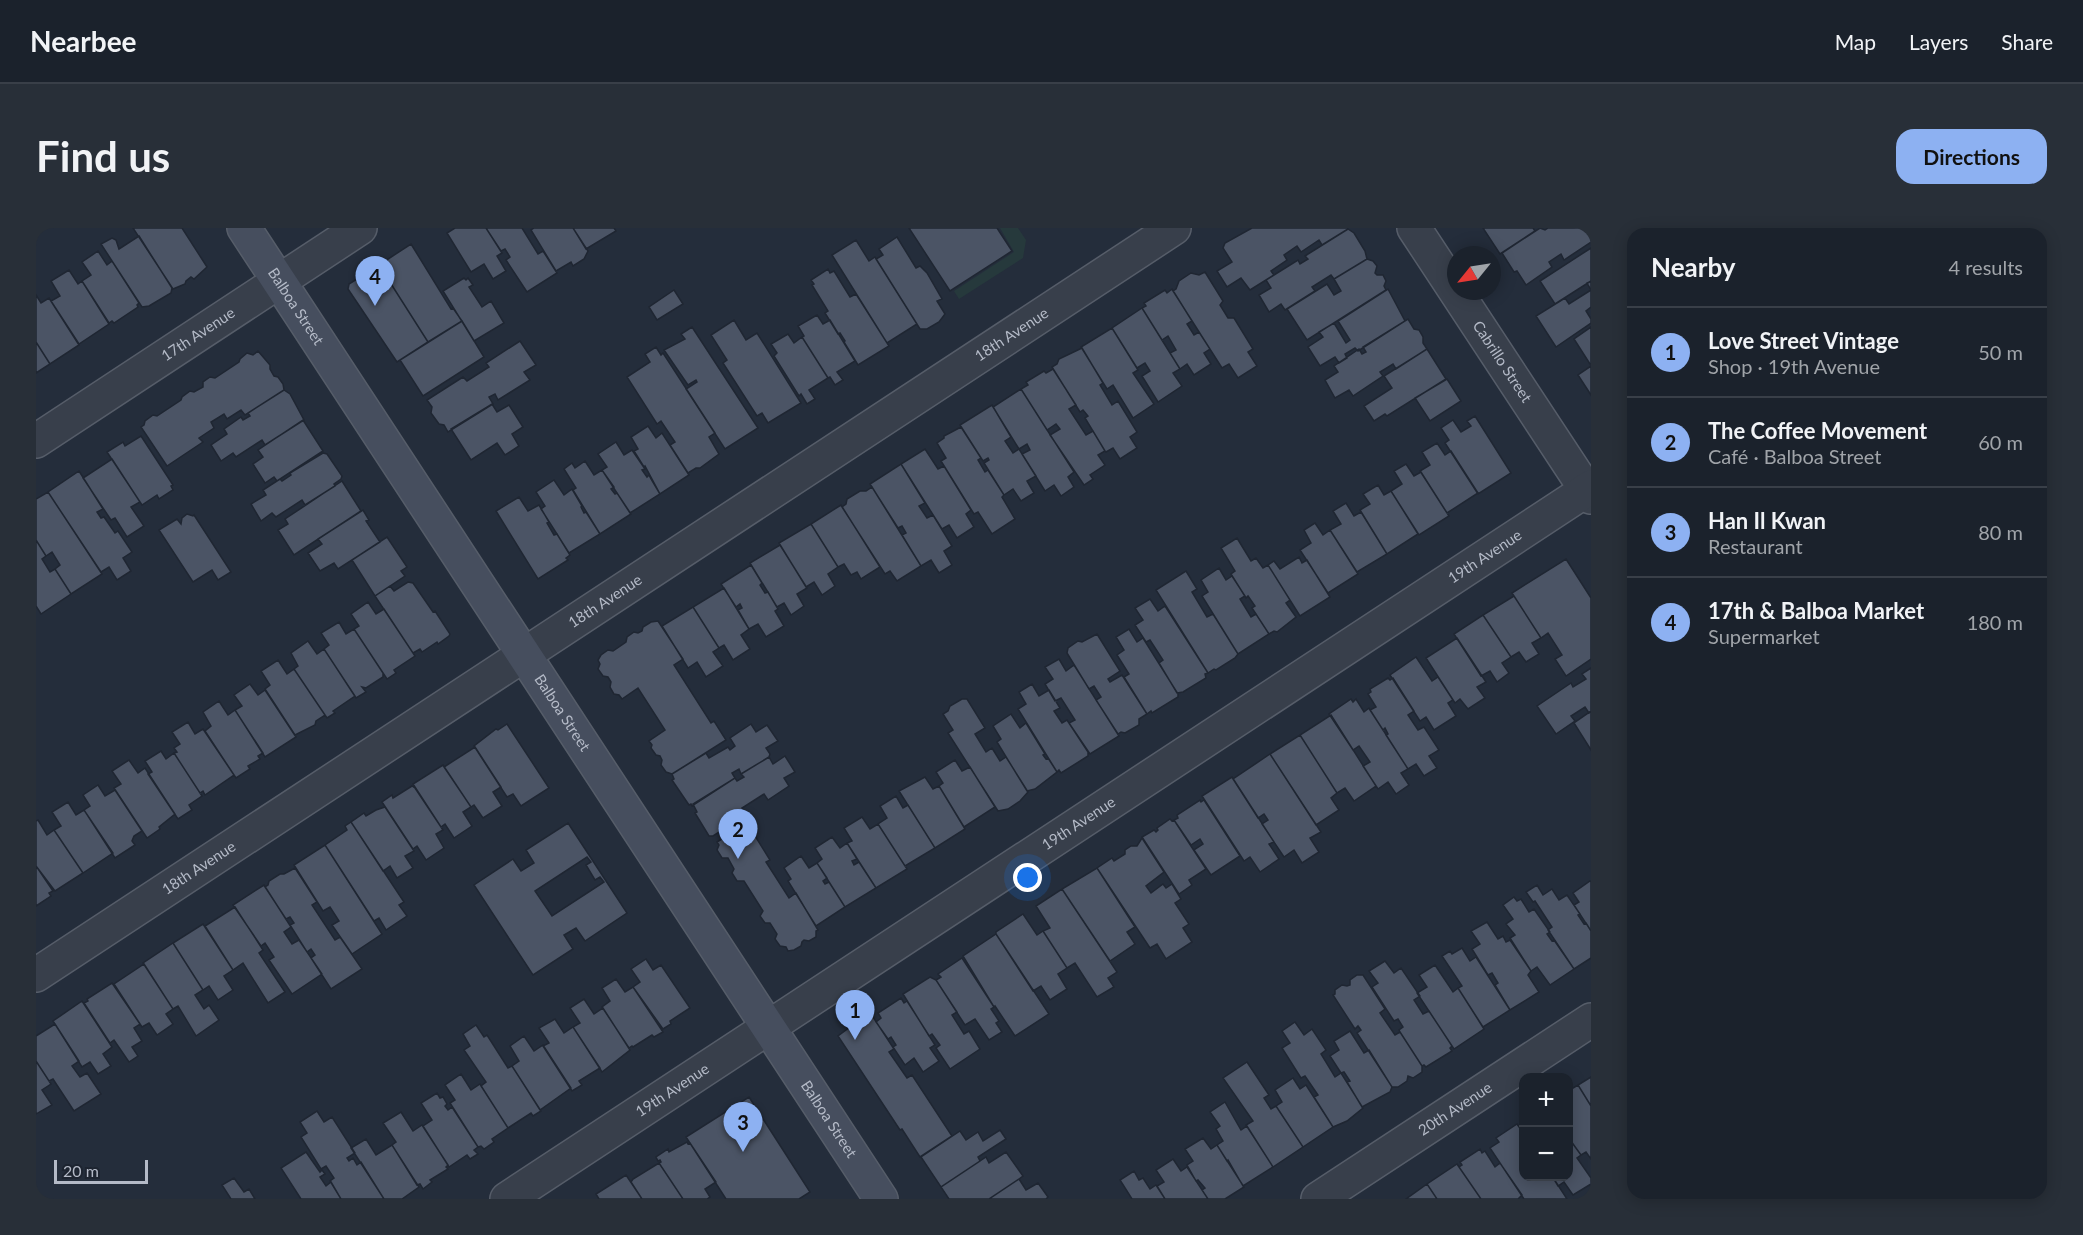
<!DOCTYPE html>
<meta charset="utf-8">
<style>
body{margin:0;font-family:Lato,sans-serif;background:#282f38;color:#f1f3f6}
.controls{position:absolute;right:18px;bottom:18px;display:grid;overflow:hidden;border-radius:12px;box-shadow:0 3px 15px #0003}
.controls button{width:54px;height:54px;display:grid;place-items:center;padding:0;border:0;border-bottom:2px solid #393f48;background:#1b222c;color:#f1f3f6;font:30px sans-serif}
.compass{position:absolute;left:1411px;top:18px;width:54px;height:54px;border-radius:50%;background:#1b222c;box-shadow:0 3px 15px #0003;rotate:240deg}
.scale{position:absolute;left:18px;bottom:15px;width:94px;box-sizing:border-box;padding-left:6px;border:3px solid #b4bac7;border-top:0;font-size:16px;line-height:21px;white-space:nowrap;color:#b4bac7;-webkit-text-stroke:4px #1d2430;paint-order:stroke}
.you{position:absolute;left:992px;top:650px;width:21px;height:21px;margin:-15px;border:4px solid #fff;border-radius:50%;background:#1a73e8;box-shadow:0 0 0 9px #1a73e833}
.badge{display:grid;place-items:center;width:39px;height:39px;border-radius:50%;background:#8db1f2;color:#111;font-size:20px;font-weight:700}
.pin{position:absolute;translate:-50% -50px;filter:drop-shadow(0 2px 3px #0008)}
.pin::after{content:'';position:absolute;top:32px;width:21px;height:18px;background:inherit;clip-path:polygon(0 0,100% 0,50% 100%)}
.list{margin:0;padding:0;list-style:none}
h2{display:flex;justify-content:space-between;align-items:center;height:78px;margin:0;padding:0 24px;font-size:26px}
h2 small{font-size:20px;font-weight:400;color:#a0a4a9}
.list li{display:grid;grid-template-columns:39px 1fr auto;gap:18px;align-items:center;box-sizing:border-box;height:90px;padding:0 24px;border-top:2px solid #393f48}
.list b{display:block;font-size:22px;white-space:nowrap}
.list p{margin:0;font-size:20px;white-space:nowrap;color:#a0a4a9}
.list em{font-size:20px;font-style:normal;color:#a0a4a9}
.map{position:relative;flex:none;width:1555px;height:971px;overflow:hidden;border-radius:18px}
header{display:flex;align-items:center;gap:36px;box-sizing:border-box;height:84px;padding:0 30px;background:#1b222c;border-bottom:2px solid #393f48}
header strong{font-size:28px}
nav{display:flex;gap:33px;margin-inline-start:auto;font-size:21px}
.intro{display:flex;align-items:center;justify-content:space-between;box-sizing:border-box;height:144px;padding:0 36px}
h1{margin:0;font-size:42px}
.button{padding:15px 27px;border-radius:18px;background:#8db1f2;color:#111;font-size:21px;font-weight:700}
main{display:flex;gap:36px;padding:0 36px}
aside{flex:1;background:#1b222c;border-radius:18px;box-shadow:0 3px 15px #0003}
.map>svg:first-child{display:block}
.green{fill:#26393c}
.building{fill:#4b5465;stroke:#1f2632;stroke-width:1.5;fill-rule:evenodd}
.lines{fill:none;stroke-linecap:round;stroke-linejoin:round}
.street-casing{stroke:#565d69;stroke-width:36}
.secondary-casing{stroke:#565d69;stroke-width:36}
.street{stroke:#383f4b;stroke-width:33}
.secondary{stroke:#464e5e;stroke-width:33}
.labels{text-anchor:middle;stroke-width:4.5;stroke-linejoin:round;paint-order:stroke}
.street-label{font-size:15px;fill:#b4bac7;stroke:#1d2430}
</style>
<header>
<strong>Nearbee</strong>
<nav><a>Map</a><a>Layers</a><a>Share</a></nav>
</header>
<div class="intro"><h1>Find us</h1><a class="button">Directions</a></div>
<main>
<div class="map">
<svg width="1555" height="971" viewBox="0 0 1555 971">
<rect width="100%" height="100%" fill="#242d3b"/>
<path class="green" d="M964 0H982L990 12 987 30 923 71 918 63 978 24Z"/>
<path class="building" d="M97 0H146L171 39 158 51 155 49 150 53 149 56 137 61Z
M419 0H450L466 25 461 28 470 43 457 51 448 36 435 44 411 5Z
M450 0H486L502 26 507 23 521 45 491 64 470 32 474 29 469 21 465 23Z
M498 0H537L552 23 548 31 537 38 535 34 520 43 495 2Z
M537 0H578L580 3 550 21Z
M873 0H961L976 23 914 63Z
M1216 0H1311L1312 1 1286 17 1283 12 1265 24 1261 18 1248 27 1251 32 1235 43 1238 47 1214 62 1205 50 1191 59 1181 43 1196 34 1187 20 1189 15Z
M1447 0H1497L1499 3 1464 26Z
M1504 0 1509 2 1512 0H1549L1555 9V14L1528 32 1525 26 1513 34 1516 39 1490 57 1481 43 1478 44 1466 25Z
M1312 1 1318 5 1329 23 1331 31 1298 51 1295 47 1276 59 1279 63 1249 82 1245 76 1233 84 1223 67 1235 60 1230 52 1262 32 1264 36 1272 31 1269 28Z
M103 8 136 60 135 65 113 78 106 79 65 16 76 10 80 12 83 21Z
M861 9 880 40 884 38 891 45 906 71 901 73 909 86 903 94 891 101H884L840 31 847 27 843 21Z
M820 12 833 33 839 29 881 96 851 115 796 27Z
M375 16 415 81 417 80 426 93 392 114 343 37Z
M1555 20V53L1519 76 1504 53Z
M62 23 71 37 76 33 103 75 101 77 102 79 78 95 76 93 73 95 46 53 55 47 46 34Z
M1331 31 1337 33 1341 38 1339 45 1341 47H1347L1350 53 1348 58 1350 62 1271 112 1251 81 1291 56 1298 67 1305 63 1298 51Z
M343 37 392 114 361 134 312 61 313 56Z
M792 41 794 45 798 43 814 69 820 66 853 118 822 137 808 114 809 113 804 105 802 106 789 85 792 83 776 57 778 56 775 52Z
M33 42 42 56 46 53 73 96 43 116 15 73 24 68 15 53Z
M1169 44 1187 73 1184 77 1192 90H1198L1217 121 1212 124 1221 138 1202 150 1193 136 1186 140 1137 63 1140 61 1143 53 1155 45 1163 47Z
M428 50 430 52 432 50 437 57 433 59 446 79 455 73 468 95 438 113 407 63Z
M1555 53V79L1550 83 1555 91V95L1520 119 1500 88 1529 70 1533 76 1555 62 1551 55Z
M1136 61 1156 93 1151 96 1158 107 1163 104 1174 121 1168 125 1175 136 1158 147 1151 136 1144 141 1134 125 1140 122 1132 108 1126 112 1106 80 1110 78 1108 75 1129 62 1131 65Z
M1352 61 1369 93 1322 123 1319 120 1309 126 1311 130 1303 135 1299 129 1284 138 1272 119 1287 109 1283 104 1298 95 1310 115 1314 112 1302 93Z
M638 62 647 76 621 92 613 79Z
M0 67 5 75 13 70 43 117 14 136 0 114Z
M1106 80 1144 141 1137 145 1146 158 1122 174 1106 148 1114 143 1109 135 1101 140 1076 100Z
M781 87 787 96 794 92 819 133 801 144 807 152 799 157 794 149 792 150 766 109 768 108 762 98Z
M1372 91 1378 101 1383 102 1387 109V115L1391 121 1360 141 1357 136 1344 144 1347 148 1317 168 1313 162 1299 170 1289 152 1302 144 1298 138 1323 121 1326 126 1330 124 1327 119Z
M698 92 710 112 721 105 765 175 732 195 726 185 721 188 687 135 691 132 675 107Z
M426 93 448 129 387 168 364 132Z
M656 99 722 200 689 221 650 161 661 154 660 152 652 157 628 122 649 111 645 106Z
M1555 99V136H1554L1538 111Z
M1076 100 1102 142 1097 145 1118 176 1097 190 1077 157 1071 161 1045 119Z
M752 106 758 115 766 109 792 150 773 162 779 171 771 176 765 166 763 168 738 128 741 125 735 116Z
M484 113 500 137 488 144 494 152 462 172 459 166 453 169 457 176 412 204 408 197 403 196 395 185 396 179 391 172 427 149 431 153 453 139 450 135Z
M0 114 14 136 0 145Z
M620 119 625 127 627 125 679 205 673 209 683 226 664 240H660L652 245 634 217 639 214 625 193 621 196 591 149 614 134 609 126Z
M1046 120 1067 155 1064 157 1076 177 1082 173 1101 204 1094 209 1101 220 1084 231 1077 220 1070 224 1069 223 1049 190 1052 188 1047 182 1044 184 1016 139 1021 136 1023 131Z
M1391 121 1410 151 1351 188 1349 186 1338 193 1328 178 1356 160 1348 148Z
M222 123 234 137V141L238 148 242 149 247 156 248 162 209 187 205 182 191 191 188 186 175 194 178 200 163 210 167 214 131 238 105 199 108 197 109 193 117 187 121 188 145 172 146 169 154 163 158 164 167 159V154L174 149 179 150 203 134 204 131 211 125 217 127Z
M1555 138V167L1542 147Z
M1017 141 1040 177 1033 181 1050 207 1057 203 1069 223 1062 227 1069 237 1054 247 1057 251 1048 257 1014 207 1024 201 1020 196 1011 202 985 161 992 157 990 154 1008 143 1010 145Z
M1411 151 1425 173 1394 193 1379 170Z
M985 161 1038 244 1032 249 1038 259 1025 268 1018 257 1009 263 986 226 994 222 991 216 983 221 957 179Z
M248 162 254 166 268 192 229 217 226 212 200 229 197 225 185 233 175 217 191 206 188 201 205 189 207 192 214 188 212 185Z
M456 176 461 184 473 177 487 199 476 206 483 218 469 227 461 215 435 232 415 201Z
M956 177 975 209 969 213 977 225 983 221 1000 248 991 253 998 265 985 273 977 261 968 267 948 235 953 232 952 230 947 233 924 197Z
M1439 188 1475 245 1442 266 1409 215 1413 212 1405 200 1417 192 1425 204 1435 198 1431 193Z
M267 192 287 223 241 253 238 249 229 255 217 236 227 229 222 222Z
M612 198 620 210 626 205 653 247 624 266 609 238 608 239 598 223 602 221 595 209Z
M925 199 945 230 942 232 949 244 952 242 968 267 966 269 979 291 956 306 942 284 938 286 905 233 910 230 901 215 908 210V208Z
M105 208 137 257 135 258 137 262 123 271 121 267 106 277 71 224 87 214 89 218Z
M580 214 588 227 596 222 609 241 606 242 611 249 613 247 615 251 624 266 594 285 566 242 571 239 562 226Z
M1401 215 1409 227 1415 223 1442 265 1411 285 1384 243 1394 237 1386 224Z
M889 221 902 241 908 238 935 282 930 286 938 299 921 310 913 297 906 301 865 236Z
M287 225 291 226 306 248 305 251 298 256 299 258 269 277 266 272 240 289 236 285 225 293 215 276 230 267 227 262 244 251 246 253 255 247 254 245Z
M76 231 104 274 95 279 108 298 91 309 79 290 75 292 47 250Z
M549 233 558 247 566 242 578 259 575 261 579 266 581 265 595 286 564 306 537 262 540 260 528 241 536 235 539 240Z
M865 236 889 275 883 278 891 290 897 287 916 318 908 323 916 337 903 345 895 332 885 338 866 307 870 305 866 298 862 300 834 256Z
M1370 236 1378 248 1385 244 1413 288 1383 307 1355 263 1366 256 1358 243Z
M43 243 67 281 61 284 65 290 68 289 79 305 82 303 96 324 87 330 95 343 81 352 73 339 65 344 12 264Z
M518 252 528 267 536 261 546 278 545 279 548 285 550 284 564 306 533 325 505 281 509 278 500 264Z
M306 253 325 283 258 327 242 302 252 296 249 291Z
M1342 257 1348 267 1355 263 1382 306 1351 326 1324 282 1334 276 1327 266Z
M836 259 885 338 861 353 854 343 849 346 806 279 810 276 811 271 824 263H830Z
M12 264 66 346 35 366 19 341 24 337 16 324 10 328 0 312V271Z
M483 269 492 283 503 277 513 294 511 295 518 307 521 306 534 327 530 330 532 332 502 351 460 283Z
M1310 275 1318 288 1325 284 1351 326 1321 344 1294 302 1305 296 1297 283Z
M805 277 844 339 825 351 821 344 815 347 808 336 802 339 775 296Z
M327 282 333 292 330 293 344 314 302 341 298 335 284 343 272 325 286 316 282 311Z
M151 286 157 288 158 287 195 344 182 352 176 342 157 354 123 302 141 291 145 296 146 290Z
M1279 295 1287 307 1294 302 1322 346 1292 365 1264 322 1275 315 1268 302Z
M775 296 802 339 792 346 799 358 786 367 778 354 770 359 743 315Z
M351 309 371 339 365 343 369 348 339 368 316 332Z
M1201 310 1215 333 1220 330 1227 340 1232 337 1254 372 1250 375 1260 389 1241 404 1238 403 1233 406 1216 380 1219 378 1212 368 1210 370 1195 346 1199 343 1185 320Z
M0 312 10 328 6 331 14 344 19 341 35 366 5 386 0 378Z
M744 317 771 360 761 366 768 378 755 387 748 375 741 379 714 335Z
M1263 329 1266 335 1271 332 1294 369 1264 388 1232 337 1238 333 1244 341Z
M1530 331 1555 370V431L1530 448 1519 431 1526 427 1512 405 1505 410 1476 365Z
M715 337 726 355 724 357 729 365 732 364 742 381 739 383 748 398 730 409 722 396 713 401 702 382 706 380 704 376 700 379 685 356Z
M1183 340 1190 352 1196 348 1209 368 1204 371 1215 389 1220 386 1233 406 1202 426 1166 368 1172 364 1165 352Z
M1150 343 1161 361 1156 364 1171 389 1177 386 1202 426 1199 430 1180 442 1178 441 1172 445 1120 362Z
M372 354 377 355 397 384 399 383 414 406 413 408 402 416 401 414 386 424 384 421 377 425 339 368 354 358 358 363Z
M688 360 713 401 705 407 714 421 697 432 688 417 683 420 657 379Z
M1478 368 1505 410 1496 415 1503 426 1490 434 1483 424 1475 429 1447 387Z
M1114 371 1122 383 1129 378 1172 445 1169 446 1170 450 1147 464 1141 465 1123 435 1127 432 1114 412 1110 414 1099 397 1107 392 1099 380Z
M332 374 340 386 348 381 379 428 358 442 360 445 351 451 318 401 323 398 315 386Z
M657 379 683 420 677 424 687 438 670 449 661 434 652 440 626 398Z
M1447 387 1475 429 1466 435 1473 445 1461 454 1454 443 1445 448 1418 406Z
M622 393 647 431 638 437 675 495 678 493 690 512 636 546 630 544 625 537 626 532 624 528 620 527 615 520 616 517 613 513 629 502 602 460 586 471 583 467 578 466 574 459 575 454 572 449 567 448 562 441 564 436 562 432 565 427 572 422 577 423 590 414 591 409 598 404 602 405 606 403 607 399 615 394Z
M303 394 310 406 318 401 347 445V449L330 460 326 459 330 464 320 470 288 421 293 417 285 405Z
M1093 401 1101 414 1107 410 1142 466V469L1116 485 1115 483 1111 486 1088 449 1093 446 1081 427 1088 422 1080 409Z
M1061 406 1084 443 1072 451 1074 454 1086 447 1111 486 1103 491V497L1089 505 1085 504 1082 506 1060 472 1065 469 1058 458 1053 461 1031 425 1032 420 1042 413 1046 414Z
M1421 410 1450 454 1441 459 1449 470 1432 481 1424 471 1419 475 1390 430Z
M272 413 281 426 288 421 319 468 297 483 299 485 291 490 258 441 262 438 255 425Z
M1380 429 1396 453 1402 449 1417 472 1412 475 1420 488 1398 502 1390 489 1384 493 1354 447Z
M1023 431 1030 443 1038 437 1083 508 1054 526 1033 495 1039 492 1025 470 1019 473 1009 456 1017 451 1009 439Z
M242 432 251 446 258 441 289 487 280 493 279 497 259 507 229 461 234 457 225 443Z
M1555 440V483L1553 485 1549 479 1535 488 1539 493 1520 506 1501 478 1535 455 1537 459 1550 451 1546 446Z
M1352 450 1354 452 1357 450 1378 483 1372 487 1382 502 1388 499 1403 522 1393 528 1401 540 1388 548 1380 536 1372 541 1350 507 1352 506 1349 500 1347 502 1334 482 1340 479 1332 466 1335 464 1334 461Z
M214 456 222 467 229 462 260 509 229 529 199 482 206 478 198 467Z
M996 456 1003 468 1013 462 1024 480 1018 483 1026 495 1031 492 1052 524V528L1025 545 1023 542 1021 544 982 481 990 476 983 464Z
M926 471H931L949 500 939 506 950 524 956 520 964 533 970 529 992 564 984 573 972 581 962 583 912 505 917 502 907 486 912 483 914 478Z
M1315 471 1317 474 1320 471 1328 484 1333 480 1372 541 1365 545 1373 557 1360 566 1352 554 1342 561 1327 538 1334 534 1323 518 1317 522 1293 486Z
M183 473 192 487 199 482 227 525 222 528 224 531 212 538 214 541 200 550 169 503 175 498 167 484Z
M1555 483V522L1538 495Z
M975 486 984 500 990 495 1009 526 1007 527 1010 531 1012 530 1021 544 999 561 991 563 961 514 965 511 957 498Z
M1295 487 1340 558 1318 573 1309 560 1301 565 1264 507Z
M152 494 159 506 167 501 198 547 169 567 167 563 164 565 138 525 141 524 138 520 144 516 136 504Z
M471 496 513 560 485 578 477 566 471 569 438 518 460 501 462 502Z
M715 496 720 504 731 497 742 513 730 520 734 526 733 529 705 546 703 541 696 545 699 550 656 578 655 576 653 577 636 552 638 551 636 546 670 525 673 530 692 519 694 522 699 518 694 510Z
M1264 507 1301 565 1295 570 1303 582 1280 597 1234 526Z
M439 519 465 559 457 564 466 578 447 590 438 577 435 579 408 539Z
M125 523 130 531 138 525 166 568 153 577 156 582 142 591 112 546 116 544 109 533Z
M1234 526 1285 604 1274 610 1283 624 1266 635 1258 622 1248 629 1226 596 1232 592 1228 586 1222 590 1197 551Z
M749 528 759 544 748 550 753 558 732 572 728 566 706 580 710 587 677 608H673L659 585 661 584 657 576 699 550 701 553 708 549 705 546 733 529 737 536Z
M93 532 102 545 109 540 139 586 123 599 124 601 111 610 78 560 85 556 76 543Z
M919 532 926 543 934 539 959 579 928 599 903 558 907 555 900 544Z
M407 537 435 579 427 584 436 598 418 610 409 596 405 599 377 556Z
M889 549 897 561 903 558 929 601 899 620 863 563Z
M1196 549 1238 614 1233 616 1243 631 1224 644 1214 629 1208 633 1166 568Z
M62 557 69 568 79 562 106 603 98 608 96 613 99 617 79 630 48 582 54 578 47 567Z
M376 558 379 560 407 602 400 606 408 620 390 632 381 618 377 621 346 574 356 567 357 570Z
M860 568 867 580 872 577 899 620 869 638 842 596 851 590 844 578Z
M1164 572 1165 574 1168 572 1204 628 1175 647 1158 622 1167 616 1164 611 1155 617 1138 592 1142 590 1141 587Z
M32 574 40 587 48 582 77 625 47 645 18 602 25 598 16 584Z
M349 579 378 623 369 628 377 640 361 650 354 638 347 643 315 594 328 585 330 588 340 582Z
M826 589 834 601 842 596 871 641 840 660 811 615 816 613 808 600Z
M1134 591 1136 593 1138 592 1170 641 1153 652 1156 657 1143 666 1106 609 1118 602 1120 604 1122 602 1121 600Z
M2 592 11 607 18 602 47 645 19 663 0 638V593Z
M315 594 368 674 363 677 371 688 350 702 343 690 338 693 289 617 311 602 309 598Z
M532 595 591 685 549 713 540 700 528 707 537 721 497 747 438 657 477 631 485 643 498 635 490 622ZM551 629 555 634 550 637 559 652 564 649 568 654 516 688 499 663Z
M711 595 734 632 730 634 753 670 760 665 782 702 780 703V709L773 713 768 712 766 714 765 718 758 722 752 723 750 719 744 718 739 711 741 706 734 695H729L724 688 727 683 708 653H701L696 645 698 641 692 630H686L681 622 683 617 681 614Z
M796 609 804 620 811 615 821 631 816 633 818 637 823 634 840 660 809 679 781 635 786 631 779 620Z
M1106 610 1128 644 1110 658 1115 665 1127 656 1130 660 1136 656 1145 671 1139 675 1153 696 1147 700 1156 714 1130 731 1121 716 1114 720 1061 640 1076 630 1078 633 1089 626V622L1095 618H1101Z
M289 617 346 706 316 726 296 697 303 693 294 679 287 683 258 637Z
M765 628 773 640 781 635 791 650 787 653 789 656 793 654 809 679 780 698 752 653 755 651 748 640Z
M0 638 17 663 13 665 15 668 0 678Z
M259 640 281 674 276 677 299 712 304 709 326 741 295 761 275 730 279 727 275 721 271 724 254 697 258 695 254 689 250 691 229 659 232 657 233 653 244 646H248Z
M1061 640 1099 699 1091 704 1099 716 1074 733 1026 661Z
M1554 653 1555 654V703L1538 677 1543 674 1537 665Z
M228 657 255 699 248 704 256 716 263 712 286 746 256 766 233 732 238 729 229 715 225 718 197 677Z
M1501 657 1507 667 1516 661 1523 672 1531 667 1544 686 1542 687 1548 696 1550 695 1555 703V730L1538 741 1512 702 1516 699 1499 673 1497 674 1490 664Z
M1026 661 1081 744 1072 750 1078 759 1061 769 1039 735 1031 740 1007 703 1014 700 1000 678Z
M1478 669 1481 673 1485 671 1493 684 1498 681 1514 704 1511 706 1516 713 1518 712 1538 741 1514 757 1501 739 1495 743 1474 710 1479 707 1470 696 1477 691 1467 677Z
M199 679 227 722 223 725 249 764 232 775 207 735 197 742 169 698Z
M987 686 1001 707 1007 703 1031 740 1022 746 1031 761 1014 772 1005 758 997 763 960 706V704Z
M1451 694 1462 711 1467 708 1470 714 1474 712 1495 743 1492 747 1503 764 1474 782 1459 757 1462 755 1456 745 1452 747 1436 721 1444 716 1435 703Z
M167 696 197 742 188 748 197 762 182 772 173 758 167 762 137 715Z
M960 706 1013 786 979 808 959 778 958 779 927 728Z
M137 715 167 762 159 767 168 781 173 777 183 792 160 808 142 778 137 781 107 735Z
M1426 720 1434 733 1440 729 1474 782 1447 799 1422 760 1426 758 1406 728 1414 723 1416 726Z
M926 730 958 779 955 781 963 793 960 795 966 804 953 812 939 791 929 797 900 752 905 749 902 746Z
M610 731 617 742 625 737 654 780 634 793 635 796 627 801 597 759 604 754 595 741Z
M1349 733 1358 745 1365 740 1384 768 1378 772 1387 786 1393 783 1416 818 1414 820 1416 823 1390 839 1388 837 1386 838 1364 804 1363 802 1367 799 1362 791 1358 793 1336 759 1342 755 1333 743Z
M108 736 137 781 130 786 137 796 121 807 113 795 106 799 78 756Z
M1399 737 1417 764 1422 760 1448 801 1418 821 1381 765 1391 759 1383 747Z
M1321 747H1327L1349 781 1344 785 1359 807 1364 804 1386 838V844L1377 850 1372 848 1371 853 1362 859H1356L1321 805 1325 802 1322 798 1319 801 1297 767 1299 766V762L1306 757 1311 758 1314 757V752Z
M894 749 900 752 921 784 916 787 928 806 933 803 944 821 914 841 900 820 904 817 896 806 893 808 867 766Z
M580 751 589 764 597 759 627 804 618 809 616 807 597 819 596 818 593 820 566 779 574 773 566 760Z
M76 755 104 796 98 800 106 813 96 819 102 828 93 834 78 812 74 815 48 775 52 773 51 771Z
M865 770 868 775 871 773 899 817 894 820 903 833 887 844 878 830 869 837 857 819 860 817 855 809 852 811 840 794 845 790 842 785Z
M548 771 558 786 567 780 594 822 566 844 537 799 544 795 534 780Z
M46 773 76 819 67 826 75 838 62 846 54 834 46 839 17 793Z
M835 786 858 821 853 824 871 850 876 847 916 908 884 929 866 901 864 902 802 808 829 788Z
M519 791 528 805 537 799 564 840 543 853 546 857 536 863 507 818 513 815 503 800Z
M1259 794 1268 807 1276 801 1290 822 1285 826 1299 849 1305 845 1327 880 1311 893 1297 899 1278 869 1282 867 1269 848 1265 850 1246 820 1254 815 1246 803Z
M19 796 43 833 36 838 44 849 51 845 65 866 38 883 17 851 13 853 0 833V808Z
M440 797 448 809 451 807 472 840 476 838 505 883 497 888 495 885 472 900 445 858 450 854 428 822 434 818 427 806Z
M1314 803 1328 825 1333 822 1356 859 1354 864 1326 879 1311 854 1314 853 1308 844 1305 845 1294 828 1303 822 1298 813Z
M488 808 498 823 507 817 535 860 504 882 476 838 483 833 474 818Z
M0 833 15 856 6 862 16 877 0 886Z
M1211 834 1233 867 1228 870 1235 881 1240 878 1267 919 1237 939 1210 897 1217 893 1187 850Z
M425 846 435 862 444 856 472 900 456 911 458 914 448 921 445 918 442 919 414 875 419 872 409 857Z
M1555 849V878L1542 857Z
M1257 850 1264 861 1270 857 1297 899 1267 919 1240 878 1246 874 1239 862Z
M1542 857 1555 878V931L1550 924 1545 927 1532 909V863Z
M401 865 404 870 407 869 411 876 409 878 412 882 416 879 442 919 438 922 442 926 434 931 431 927 413 939 387 898 396 892 385 875Z
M713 869 774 964 763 971H690L650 909Z
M1189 874 1205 902 1211 898 1237 939 1207 958 1192 932 1191 933 1181 917 1187 913 1180 901 1184 898 1174 884Z
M281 883 288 894 296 889 319 925 311 930 313 933 317 930 321 937 325 934 348 971H305L294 953 298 950 290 938 285 941 265 909 271 905 264 894Z
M365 884 377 903 386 897 412 937 410 939 412 941 394 952 396 954 387 961 384 956 381 957 356 917 360 914 347 895Z
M1481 896 1488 906V948H1516L1531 971H1488L1454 920 1463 914 1460 910Z
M964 902 970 911 942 929 944 933 905 959 885 929 924 903 930 912 942 904 947 913Z
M1532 909 1545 927 1541 930 1555 950V956L1537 967 1528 954 1522 958 1516 948H1532Z
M1167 910 1175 921 1181 917 1208 959 1189 971H1172L1166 962 1169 960 1162 952 1160 953 1151 937 1157 933 1149 921Z
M330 911 340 927 356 917 383 959 366 971H348L315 920Z
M651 914 652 916 654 915 680 954 669 961 674 969 671 971H647L623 935 625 934 624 932 622 933 620 929 632 921 633 924Z
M1444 921 1446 925 1449 923 1459 939 1464 935 1486 967 1482 971H1445L1423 939 1426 937 1424 934Z
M270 924 284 944 286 942 289 946 284 949 290 958 295 954 305 971H265L245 940Z
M970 924 987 948 983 951 953 971H913L905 959 950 929 953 935Z
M1137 931 1145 943 1151 939 1172 971H1129L1121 958 1128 954 1120 942Z
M623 935 647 971H606L595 954 597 951Z
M1421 936 1423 939 1445 971H1401L1391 956Z
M1098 943 1103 952 1107 950 1114 961 1120 957 1129 971H1096L1084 952Z
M590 947 606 971H563L560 966Z
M198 950 208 964 213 961 219 971H195L186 957Z
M983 951 990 962 1002 955 1012 969 1010 971H953Z
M1391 956 1401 971H1370Z"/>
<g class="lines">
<g class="street-casing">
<g id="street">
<path id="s1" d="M1378 0 1555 269"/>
<path id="s2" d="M0 213 324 0"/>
<path id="s3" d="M0 747 1138 0"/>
<path id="s4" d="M471 971 1555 259"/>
<path id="s5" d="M1282 971 1555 792"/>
</g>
</g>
<g class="secondary-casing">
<g id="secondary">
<path id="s6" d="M208 0 845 971"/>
</g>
</g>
<use href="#street" class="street"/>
<use href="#secondary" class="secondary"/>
</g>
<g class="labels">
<g class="street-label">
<text dy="5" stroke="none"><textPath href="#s6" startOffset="94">Balboa Street</textPath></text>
<text dy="5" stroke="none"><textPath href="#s2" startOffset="194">17th Avenue</textPath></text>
<text dy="5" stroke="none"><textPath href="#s3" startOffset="1167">18th Avenue</textPath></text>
<text dy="5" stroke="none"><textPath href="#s1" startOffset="160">Cabrillo Street</textPath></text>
<text dy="5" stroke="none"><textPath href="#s4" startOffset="1170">19th Avenue</textPath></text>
<text dy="5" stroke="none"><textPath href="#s3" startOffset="681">18th Avenue</textPath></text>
<text dy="5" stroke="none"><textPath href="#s6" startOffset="580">Balboa Street</textPath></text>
<text dy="5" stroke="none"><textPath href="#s4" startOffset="684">19th Avenue</textPath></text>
<text dy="5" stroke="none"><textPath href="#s3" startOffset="195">18th Avenue</textPath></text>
<text dy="5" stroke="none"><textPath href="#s4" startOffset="198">19th Avenue</textPath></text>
<text dy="5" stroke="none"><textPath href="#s5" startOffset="164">20th Avenue</textPath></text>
<text dy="5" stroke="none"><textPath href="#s6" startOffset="1066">Balboa Street</textPath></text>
</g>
</g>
</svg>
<div class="controls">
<button>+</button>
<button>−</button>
</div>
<svg class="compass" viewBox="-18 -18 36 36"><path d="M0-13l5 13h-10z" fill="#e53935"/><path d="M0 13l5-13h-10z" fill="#a0a4a9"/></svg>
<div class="scale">20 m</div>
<div class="you"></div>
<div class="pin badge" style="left:819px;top:812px">1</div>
<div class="pin badge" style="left:702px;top:631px">2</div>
<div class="pin badge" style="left:707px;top:924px">3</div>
<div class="pin badge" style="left:339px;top:78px">4</div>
</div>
<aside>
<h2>Nearby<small>4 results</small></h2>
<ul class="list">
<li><span class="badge">1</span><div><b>Love Street Vintage</b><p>Shop · 19th Avenue</p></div><em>50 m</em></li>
<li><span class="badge">2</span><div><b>The Coffee Movement</b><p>Café · Balboa Street</p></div><em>60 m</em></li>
<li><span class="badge">3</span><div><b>Han Il Kwan</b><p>Restaurant</p></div><em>80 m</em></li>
<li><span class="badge">4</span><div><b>17th &amp; Balboa Market</b><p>Supermarket</p></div><em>180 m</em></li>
</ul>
</aside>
</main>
